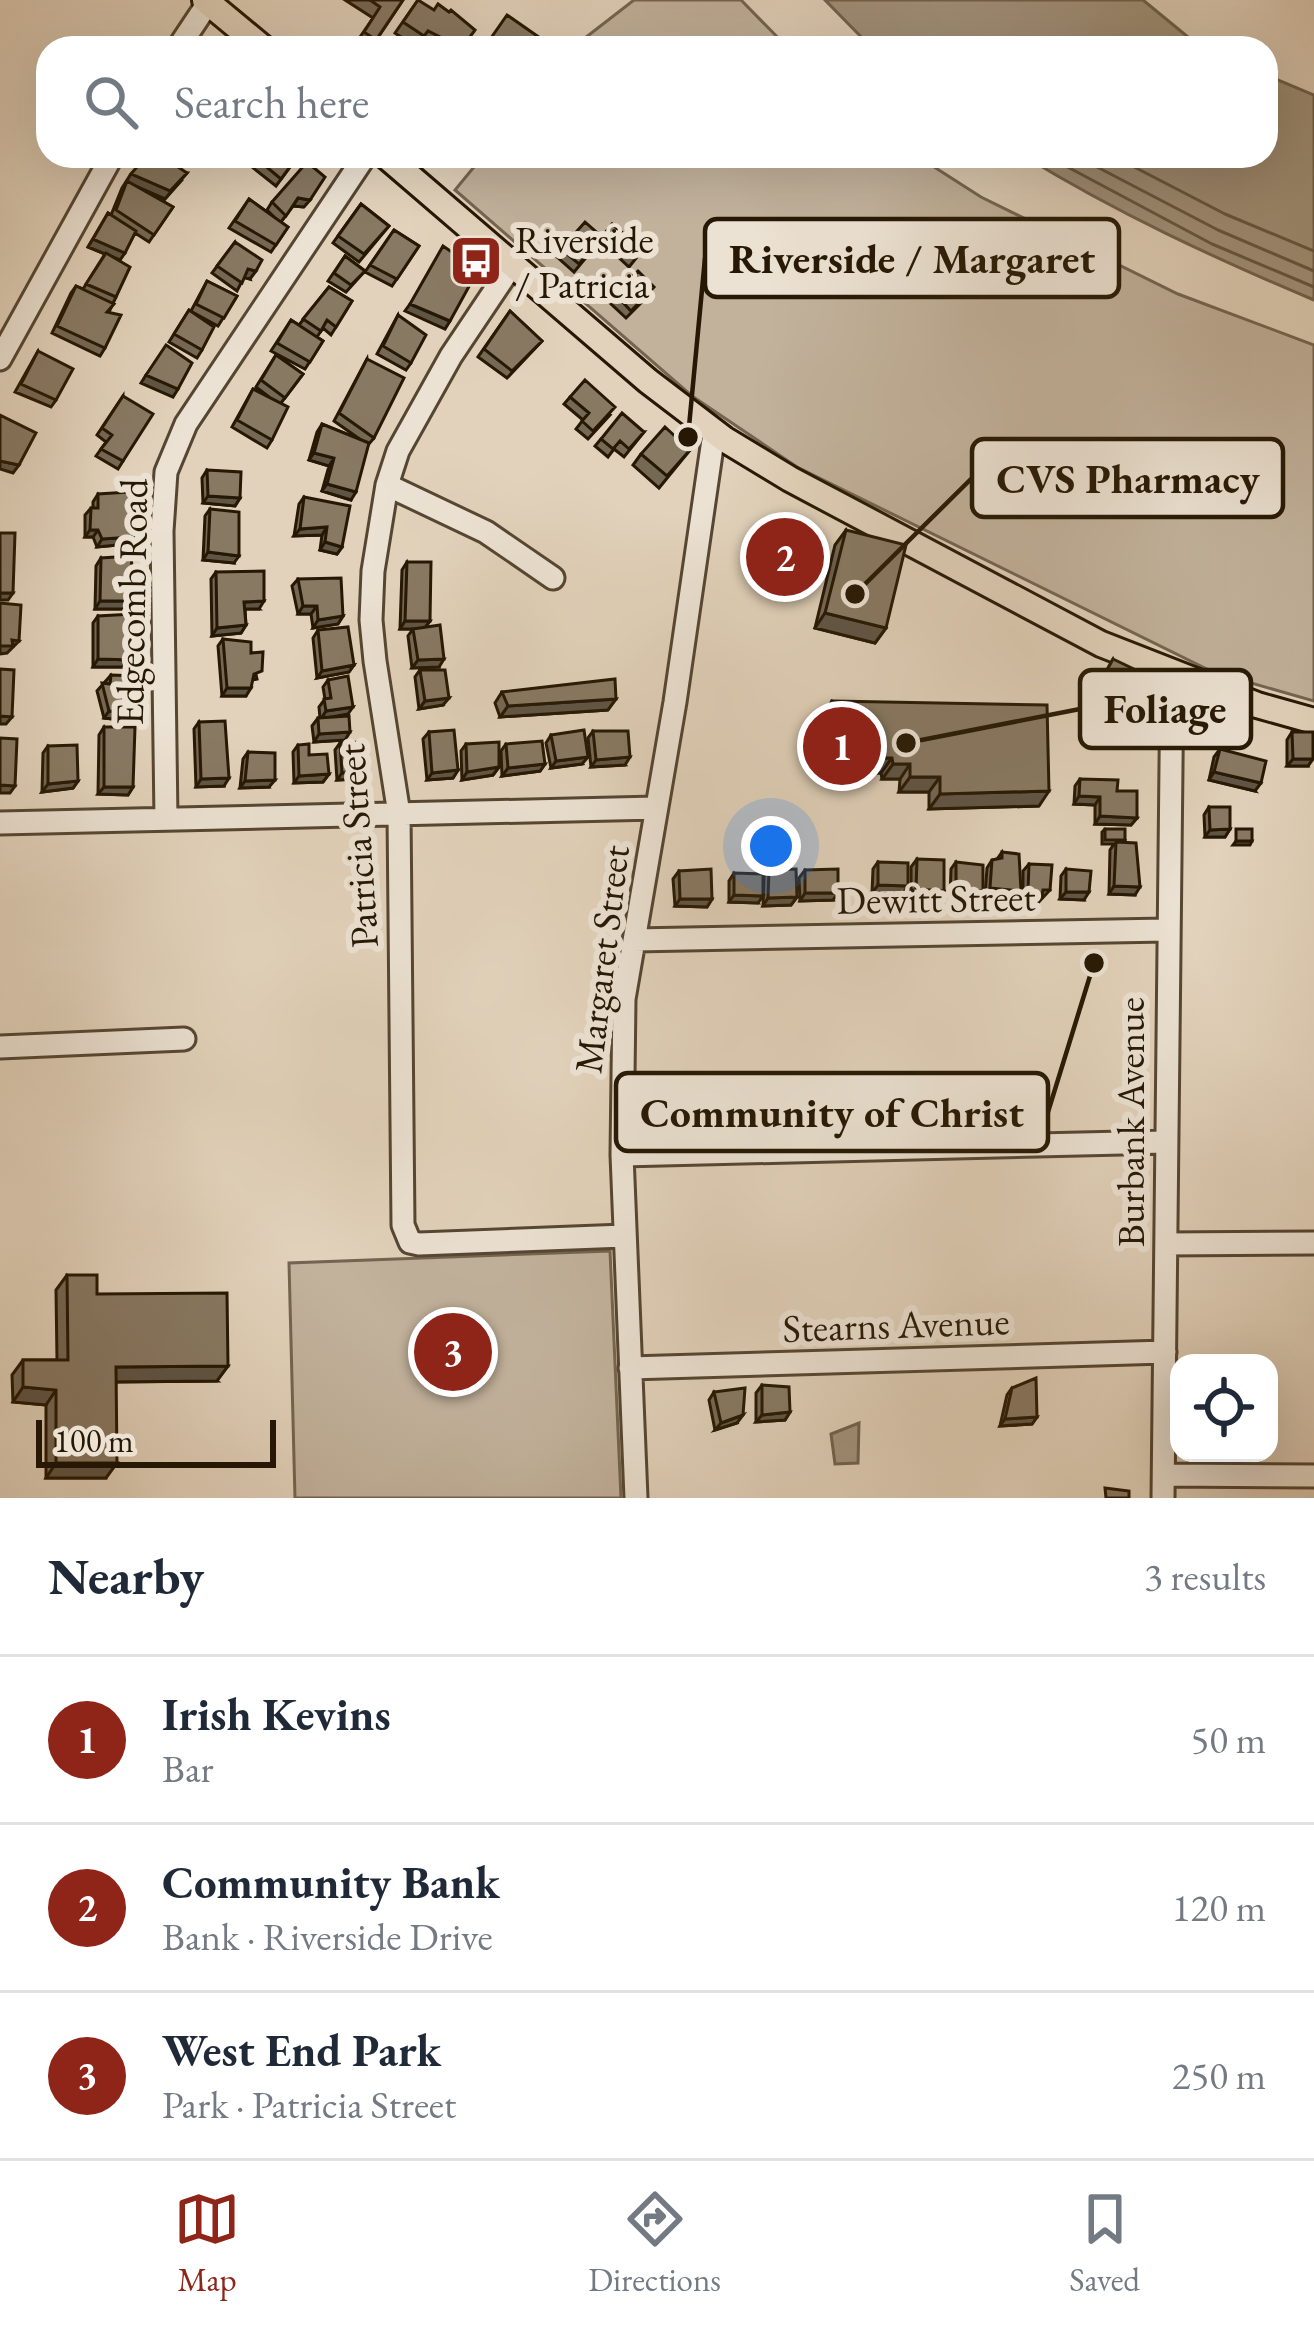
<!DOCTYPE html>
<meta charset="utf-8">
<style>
body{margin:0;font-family:"EB Garamond",serif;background:#f6f6f7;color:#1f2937}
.controls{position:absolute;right:36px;bottom:36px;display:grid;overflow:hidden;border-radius:24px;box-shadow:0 12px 48px #0002}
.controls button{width:108px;height:108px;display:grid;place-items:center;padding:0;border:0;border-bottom:3px solid #e0e1e3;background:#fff;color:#1f2937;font:60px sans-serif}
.scale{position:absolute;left:36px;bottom:30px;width:240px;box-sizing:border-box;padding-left:12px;border:6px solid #261804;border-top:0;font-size:33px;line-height:42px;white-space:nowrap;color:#261804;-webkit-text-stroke:9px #ece2d3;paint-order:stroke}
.you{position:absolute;left:771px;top:846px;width:42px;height:42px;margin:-30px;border:9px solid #fff;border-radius:50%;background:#1a73e8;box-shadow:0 0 0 18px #1a73e833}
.badge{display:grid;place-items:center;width:78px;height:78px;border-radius:50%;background:#8f2418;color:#fff;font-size:39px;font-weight:700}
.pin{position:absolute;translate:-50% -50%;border:6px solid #fff;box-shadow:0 3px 12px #0006}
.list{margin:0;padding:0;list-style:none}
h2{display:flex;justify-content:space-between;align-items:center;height:156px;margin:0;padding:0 48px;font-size:51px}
h2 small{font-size:39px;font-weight:400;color:#747a83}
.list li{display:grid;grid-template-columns:78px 1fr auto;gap:36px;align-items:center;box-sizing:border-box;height:168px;padding:0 48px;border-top:3px solid #e0e1e3}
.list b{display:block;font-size:45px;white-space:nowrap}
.list p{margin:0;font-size:39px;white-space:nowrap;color:#747a83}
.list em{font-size:39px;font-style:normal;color:#747a83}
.icon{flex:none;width:66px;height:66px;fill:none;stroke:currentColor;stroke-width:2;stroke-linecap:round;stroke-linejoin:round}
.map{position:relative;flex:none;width:1314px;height:1498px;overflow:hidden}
.search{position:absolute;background:#fff;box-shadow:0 12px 48px #0002;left:36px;right:36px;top:36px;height:132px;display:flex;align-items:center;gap:30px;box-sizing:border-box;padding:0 42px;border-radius:36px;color:#747a83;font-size:45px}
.sheet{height:660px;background:#fff}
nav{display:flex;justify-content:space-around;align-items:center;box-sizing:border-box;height:168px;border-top:3px solid #e0e1e3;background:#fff;font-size:33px;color:#747a83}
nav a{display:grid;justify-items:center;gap:6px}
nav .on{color:#8f2418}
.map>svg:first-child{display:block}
.green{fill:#c2b29c;stroke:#746550;stroke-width:3}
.water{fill:#a2937d;stroke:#70624d;stroke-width:3}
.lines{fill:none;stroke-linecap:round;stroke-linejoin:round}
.shore{stroke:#645640;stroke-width:3}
.minor-casing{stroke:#554632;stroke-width:27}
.major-casing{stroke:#261804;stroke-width:30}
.minor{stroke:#ece2d3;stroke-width:21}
.major{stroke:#e2d2bb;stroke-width:24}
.wall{fill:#756855;stroke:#261804;stroke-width:3}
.shaded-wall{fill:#5f5545;stroke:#261804;stroke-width:3}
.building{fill:#887963;stroke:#261804;stroke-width:3}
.labels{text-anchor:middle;stroke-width:12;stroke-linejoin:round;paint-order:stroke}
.poi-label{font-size:39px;fill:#261804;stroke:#ece2d3;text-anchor:start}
.street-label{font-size:39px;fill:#261804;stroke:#ece2d3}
.leader{fill:none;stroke:#261804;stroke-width:4.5}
.callout-dot{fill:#261804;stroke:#ece2d3;stroke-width:4.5}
.callout{fill:#ece2d3;stroke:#261804;stroke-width:4.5}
.callout-label{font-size:42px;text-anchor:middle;font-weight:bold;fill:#261804}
</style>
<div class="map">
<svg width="1314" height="1498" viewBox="0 0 1314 1498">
<rect width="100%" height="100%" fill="#e2d2bb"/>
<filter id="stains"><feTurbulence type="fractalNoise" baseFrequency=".00167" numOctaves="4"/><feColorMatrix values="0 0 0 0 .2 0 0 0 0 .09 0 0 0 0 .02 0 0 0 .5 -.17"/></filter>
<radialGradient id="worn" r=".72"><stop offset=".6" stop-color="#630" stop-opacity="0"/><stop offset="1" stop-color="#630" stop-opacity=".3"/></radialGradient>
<path class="green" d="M634 0H741L788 48H572Z
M483 156H917L981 197 1178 294 1314 345V701L1213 672 797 467 692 396 455 190Z
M610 1251 621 1498H295L289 1263Z"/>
<path class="water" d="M825 0H1143L1194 42 1207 48H872Z
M1266 75 1314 95V300C1214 258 1117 213 1024 156H1266Z
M859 1423 858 1463 835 1464 831 1434Z"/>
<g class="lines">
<path class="shore" d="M1047 156 1212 244 1314 287
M1076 156 1218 230 1314 271
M1113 156 1225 214 1314 251"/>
<g class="minor-casing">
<path id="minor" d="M178 48 208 3
M512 265 451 356 398 451 387 485 373 571 371 620 375 661 399 814 403 1225 410 1242 419 1244 624 1236
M0 359 112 156
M387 485 486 532 553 578
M166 819 162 531 166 472 186 424 365 156
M0 823 656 808
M635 940 1166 930
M0 1047 184 1039
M622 1155 1166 1142
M1166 1244 1314 1243
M630 1368 1165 1352
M1164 1475 1314 1476
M636 1498 622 1155 624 999 675 702 714 433
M1163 1498 1172 674"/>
</g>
<g class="major-casing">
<path id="major" d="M205 0 263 48
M386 156 648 381 724 439 790 479 1101 644 1257 705 1314 721"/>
</g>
<use href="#minor" class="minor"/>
<use href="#major" class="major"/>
</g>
<path class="wall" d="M345 0H403L371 48H363L356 43 373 18Z
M418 0 462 48H432L420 42 416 47 395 33Z
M259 156H298L276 186 252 167Z
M131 174 181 181 165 199 138 187 173 207 149 242 135 233 120 260 116 297 109 312 105 348 100 356 52 333 71 293 76 286 83 289 105 254 88 247 108 213 111 215 122 188Z
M249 199 274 217 267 210 272 202 304 207 293 206 281 222 288 227 271 252 229 228Z
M361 204 389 226 359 262 333 243Z
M394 230 419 246 392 286 365 272Z
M625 235 611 252 599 242 574 272 556 256 561 249 602 237Z
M235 242 250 279 244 277 237 291 212 273Z
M621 247H645L629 267 616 255Z
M345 256 365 271 346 292 328 281Z
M207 281 237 296 218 326 192 312 202 350 197 358 169 342 189 310 191 311Z
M329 287 352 301 331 335 323 328 317 337 323 341 305 369 271 351 291 320 299 325Z
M615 294 649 295 626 318 609 302Z
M510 311 542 341 507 378 478 357Z
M398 315 411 363 406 370 377 354Z
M38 351 56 400 51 407 15 392Z
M276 355 303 374 281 403 272 440 267 448 232 427 253 389 269 397 256 387Z
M367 359 374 438 368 445 351 500 322 491 329 466 309 460 317 432 322 424 361 440 334 421Z
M123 396V461L118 469 96 456 106 442 97 435Z
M570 397 610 415 588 439 576 429 583 420 564 404Z
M644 432 624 457 614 449 608 457 595 446 601 439Z
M690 450 659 488 633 465 641 454Z
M207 470 240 498 235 506 203 503 202 478Z
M98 494 133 537 128 544 97 547 93 537H85V515L91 508H93V502Z
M304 497 342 547 337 554 320 550 322 535 294 536 299 504Z
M210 509 234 563 203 560 205 516Z
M786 517 799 570 756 557 762 536 770 524 779 527Z
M846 530 886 628 875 643 815 628 835 545Z
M101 558 130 609H95L96 566Z
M407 562 430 621 425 627 439 667 412 668 408 636 413 629H400L402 570Z
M216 572 259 609H245L246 625 241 633 212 636 211 579Z
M298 579 343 616 338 624 313 628 311 614H298L292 586Z
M98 616 134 660 129 667H93V623Z
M318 630 354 665 349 672 317 678 313 638Z
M223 639 251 653 257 679 252 680 246 696H222L218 646Z
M1113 659 1130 697 1124 705 1117 701 1110 711 1098 705 1103 695 1095 691Z
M420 670 443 705 419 709 415 677Z
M111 675 137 713 131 721 104 718 97 691Z
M328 680 348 714 327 718 345 740 314 742 312 726 318 718H320L319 707 325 699 323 687Z
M502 692 608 710 500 717 495 703Z
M832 701 1039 806 929 809V792H899L900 779H882L881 773 822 772V716Z
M199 722 224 786 196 787 194 729Z
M104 727 133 787 128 795 98 794 99 735Z
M593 731 625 765 591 767 588 738Z
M429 732 458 770 453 778 427 780 423 739Z
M1292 732 1308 766H1287V740Z
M551 735 582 764 551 768 546 743Z
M340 743 357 779 337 780 335 750Z
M466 744 499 767 493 775 462 780 461 751Z
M506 744 545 764 540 771 502 776 501 751Z
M298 745 329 774 323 782 294 783 293 752Z
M48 746 78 781 73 788 42 792 43 753Z
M1220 749 1255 791 1209 780 1214 757Z
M248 752 269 787 240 788 243 759Z
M1080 779 1117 791 1137 818 1131 825 1095 824V805L1074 804 1075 786Z
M1209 807 1230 829 1225 837H1205L1204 815Z
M1105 829 1125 840 1123 843 1135 895 1109 894 1110 850 1114 844H1102V832Z
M1002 852 1016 899 985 895 987 868 992 860 997 859Z
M917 859 939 898 911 897V867Z
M878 862 903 893H872L873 869Z
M956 862 978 898 950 897 951 869Z
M1029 864 1050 890 1037 904 1023 897V871Z
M1066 869 1084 900 1060 899 1061 876Z
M769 870 797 897 791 905 763 906 764 877Z
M805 870 833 900 800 901 799 878Z
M679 871 712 899 707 907 675 906 673 879Z
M734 873 758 903 729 902V881Z
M67 1275 97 1294 217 1381 116 1382 106 1478H46V1405L13 1402 12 1375 23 1360H57L56 1290Z
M762 1385 790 1412 785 1420 756 1422V1393Z
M1012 1388 1037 1417 1032 1424 1000 1426 1007 1395Z
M714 1392 737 1423 715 1430 709 1400Z"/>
<path class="shaded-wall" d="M187 173 165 199 126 182 131 174Z
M298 198 310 200 304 207 293 206Z
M93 239 125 253 120 260 88 247Z
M248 269 256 271 250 279 242 277Z
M410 304 450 321 445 329 405 311Z
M146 375 178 389 173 397 141 383Z
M314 453 334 458 329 466 309 460Z
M0 461 19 465 13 473 0 469Z
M327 484 356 492 351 500 322 491Z
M208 496 240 498 235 506 203 503Z
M327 527 322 535 294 536 300 529Z
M90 530H98L93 537H85Z
M133 537 128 544 97 547 102 539Z
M325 542 342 547 337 554 320 550Z
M764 546 806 559 799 570 756 557Z
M208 552 239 556 234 563 203 560Z
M0 593H13L8 600H0Z
M100 601H135L130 609H95Z
M264 601 259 609H239L244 602Z
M303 606H317L311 614H298Z
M825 613 886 628 875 643 815 628Z
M343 616 338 624 313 628 318 620Z
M405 621H430L424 629H400Z
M246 625 241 633 212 636 217 628Z
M12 640 19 641 7 653 0 654V646Z
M98 659 134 660 129 667H93Z
M444 659 439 667 412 668 418 660Z
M354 665 349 672 317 678 322 671Z
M227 688H251L246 696H222Z
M449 698 443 705 419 709 425 701Z
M616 699 608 710 500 717 508 706Z
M353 707 348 714 321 719 326 711Z
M109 711 137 713 131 721 104 718Z
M0 716 12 717 6 724H0Z
M350 732 345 740 314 742 319 734Z
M588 757 582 764 551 768 556 761Z
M630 757 625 765 591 767 596 760Z
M832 758H892L881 773 822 772Z
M1293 759H1313L1308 766H1287Z
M545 764 540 771 502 776 508 768Z
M893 764H910L900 779H882Z
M499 767 493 775 462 780 467 772Z
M458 770 453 778 427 780 432 773Z
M362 771 357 779 337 780 342 773Z
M1214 772 1261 783 1255 791 1209 780Z
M329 774 323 782 294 783 299 776Z
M910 777H940L929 792H899Z
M229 778 224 786 196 787 201 779Z
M275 780 269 787 240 788 245 781Z
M78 781 73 788 42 792 48 784Z
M0 785 15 786 10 793H0Z
M104 787H133L128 795 98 794Z
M1049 791 1039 806 929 809 940 794Z
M1079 796 1100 797 1095 805 1074 804Z
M1100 816 1137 818 1131 825 1095 824Z
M1230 829 1225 837H1205L1210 830Z
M1236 841H1252L1250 845H1233Z
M878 885 908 886 903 893H872Z
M1114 886 1140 887 1135 895 1109 894Z
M990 888 1021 891 1016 899 985 895Z
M916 889 944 891 939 898 911 897Z
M956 890 983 891 978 898 950 897Z
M1066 892H1089L1084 900 1060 899Z
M805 893H838L833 900 800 901Z
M734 895 763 896 758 903 729 902Z
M797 897 791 905 763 906 768 898Z
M680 899H712L707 907 675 906Z
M228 1366 217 1381 106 1382 116 1367Z
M23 1387 56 1390 46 1405 13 1402Z
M790 1412 785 1420 756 1422 762 1415Z
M743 1415 737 1423 715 1430 721 1423Z
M1037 1417 1032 1424 1000 1426 1005 1419Z
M56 1463H117L106 1478H46Z"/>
<path class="building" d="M370 0H403L376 40 364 32 380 7Z
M418 0 434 10 438 4 449 12 451 10 475 30 462 48 428 31 424 36 403 22Z
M507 15 553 47 552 48H484Z
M146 156H162L187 173 170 191 131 174Z
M259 156H298L281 179 257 159Z
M307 162 325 177 310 200 298 198 286 216 272 202Z
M127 181 173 207 154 235 116 210Z
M249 199 288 227 276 245 235 221Z
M361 204 389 226 364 254 338 236Z
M108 213 136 231 125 253 93 239Z
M585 222 602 237 579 264 561 249Z
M612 224 625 235 614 248 601 238Z
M394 230 419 246 397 279 370 265Z
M632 235 645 247 634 259 621 247Z
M235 242 262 260 256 271 248 269 242 283 217 266Z
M443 246 478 270 450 321 410 304Z
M106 253 130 267 116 297 86 284Z
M345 256 365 271 351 285 334 273Z
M638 271 654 287 631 311 615 294Z
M207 281 237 296 224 318 196 304Z
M76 286 114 304 107 312 121 315 105 348 57 326Z
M329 287 352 301 336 327 327 320 321 331 303 319Z
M189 310 214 327 202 350 174 334Z
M510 311 542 341 512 371 484 349Z
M398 315 426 335 411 363 383 346Z
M291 320 323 341 310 362 277 343Z
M166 345 192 363 178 389 146 375Z
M38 351 73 369 56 400 21 384Z
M276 355 303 374 285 398 261 380Z
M367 359 404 378 374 438 339 413Z
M585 380 615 407 593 431 582 421 589 413 570 397Z
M253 389 288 407 272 440 237 420Z
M123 396 153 414 123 461 101 449 112 435 102 428Z
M622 413 644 432 629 449 620 441 613 449 601 439Z
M0 415 36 433 19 465 0 461Z
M322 424 369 443 356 492 327 484 334 458 314 453Z
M665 427 690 450 667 476 641 454Z
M207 470 241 472 240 498 208 496Z
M129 492 133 537 102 539 98 530H90L91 508H98V494Z
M304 497 350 506 342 547 325 542 327 527 300 529Z
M210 509 239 512V556L208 552Z
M786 517 810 525 807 532 814 534 806 559 764 546 770 524 783 528Z
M846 530 906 545 886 628 825 613Z
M0 533H15L13 593H0Z
M131 556 135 601H100L101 558Z
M407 562H431L430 621H405Z
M264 571V601L244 602 246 625 217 628 216 572Z
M341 578 343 616 318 620 317 606H303L298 579Z
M0 603 21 605 19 641 12 640 13 646H0Z
M133 614 134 660 98 659V616Z
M440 625 444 659 418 660 413 629Z
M348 627 354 665 322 671 318 630Z
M223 639 251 642V653L263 652 262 671 254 674 251 688H227Z
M1113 659 1142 673 1130 697 1121 693 1116 703 1104 697 1108 687 1100 683Z
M0 669 14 670 12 717 0 716Z
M420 670H445L449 698 425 701Z
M111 675 137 676V713L109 711 102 683 110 684Z
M348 676 353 707 326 711 324 699 331 698 328 680Z
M615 679 616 699 508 706 502 692Z
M832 701 1047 705 1049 791 940 794V777H910V764H893L892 758H832Z
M349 716 350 732 319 734 318 718Z
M225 721 229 778 201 779 199 722Z
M104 727H135L133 787H104Z
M454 730 458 770 432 773 429 732Z
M584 730 588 757 556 761 551 735Z
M593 731H628L630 757 596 760Z
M1292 732H1313V759H1293Z
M0 738 17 739 15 786 0 785Z
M542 741 545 764 508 768 506 744Z
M360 742 362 771 342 773 340 743Z
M499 742V767L467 772 466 744Z
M309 744V755L327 754 329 774 299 776 298 745Z
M77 745 78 781 48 784V746Z
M1220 749 1266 761 1261 783 1214 772Z
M248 752 275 753V780L245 781Z
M1080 779 1118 780 1117 791H1137V818L1100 816V797L1079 796Z
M1209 807H1230V829L1210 830Z
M1105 829H1125V840H1105Z
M1236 829H1252V841H1236Z
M1116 842 1136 843 1140 887 1114 886Z
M1002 852 1019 854 1021 891 990 888 992 860 1002 858Z
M917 859 944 860V891L916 889Z
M878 862 908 863V886L878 885Z
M956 862 983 865V891L956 890Z
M1029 864 1052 865 1050 890H1043L1042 896 1028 890Z
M711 869 712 899H680L679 871Z
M796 869 797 897 768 898 769 870Z
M838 869V893H805V870Z
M1066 869 1091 871 1089 892H1066Z
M734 873 763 874V896L734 895Z
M67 1275H97V1294L227 1293 228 1366 116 1367 117 1463H56V1390L23 1387V1360H68Z
M1036 1378 1037 1417 1005 1419 1012 1388Z
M762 1385 789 1387 790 1412 762 1415Z
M745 1388 743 1415 721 1423 714 1392Z
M1105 1488 1129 1491V1498H1106Z"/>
<defs>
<g id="bus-square" transform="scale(2.7)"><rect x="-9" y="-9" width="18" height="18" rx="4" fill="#8f2418" stroke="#ece2d3"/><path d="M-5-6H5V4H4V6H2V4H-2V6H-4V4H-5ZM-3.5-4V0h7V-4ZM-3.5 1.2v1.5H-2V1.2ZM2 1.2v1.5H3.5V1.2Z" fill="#fff"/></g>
</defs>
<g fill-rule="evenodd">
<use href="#bus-square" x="476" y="261"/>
</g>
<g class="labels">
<g class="poi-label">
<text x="515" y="253">Riverside<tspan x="515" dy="45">/ Patricia</tspan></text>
</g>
<g class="street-label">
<text transform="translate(131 602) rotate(-89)" y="14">Edgecomb Road</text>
<text transform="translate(357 846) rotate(-94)" y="14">Patricia Street</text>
<text transform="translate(936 898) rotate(-1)" y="14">Dewitt Street</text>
<text transform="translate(601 959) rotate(-83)" y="14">Margaret Street</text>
<text transform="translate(1130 1122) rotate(-90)" y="14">Burbank Avenue</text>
<text transform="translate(896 1324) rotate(-2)" y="14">Stearns Avenue</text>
</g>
</g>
<path class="leader" d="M688 437L705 258M855 594L972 478M906 743L1080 709M1094 963L1048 1112"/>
<g class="callout-dot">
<circle cx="688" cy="437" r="12"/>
<circle cx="855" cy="594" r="12"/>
<circle cx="906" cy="743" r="12"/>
<circle cx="1094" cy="963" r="12"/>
</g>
<g class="callout">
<rect x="705" y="219" width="414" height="78" rx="12"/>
<rect x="972" y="439" width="311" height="78" rx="12"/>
<rect x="1080" y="670" width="171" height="78" rx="12"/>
<rect x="616" y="1073" width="432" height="78" rx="12"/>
</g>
<g class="callout-label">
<text x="912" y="273">Riverside / Margaret</text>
<text x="1128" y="493">CVS Pharmacy</text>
<text x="1165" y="723">Foliage</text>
<text x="832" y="1127">Community of Christ</text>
</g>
<rect width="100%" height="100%" filter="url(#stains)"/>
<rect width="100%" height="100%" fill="url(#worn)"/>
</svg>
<div class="controls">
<button><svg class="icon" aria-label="locate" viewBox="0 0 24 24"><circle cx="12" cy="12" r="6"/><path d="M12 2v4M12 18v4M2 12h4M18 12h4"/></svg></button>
</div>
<div class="scale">100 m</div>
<div class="you"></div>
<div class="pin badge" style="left:842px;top:746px">1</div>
<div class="pin badge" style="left:785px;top:557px">2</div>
<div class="pin badge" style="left:453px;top:1352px">3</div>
<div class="search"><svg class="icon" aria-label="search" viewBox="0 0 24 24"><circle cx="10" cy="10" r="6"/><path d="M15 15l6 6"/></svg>Search here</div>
</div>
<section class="sheet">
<h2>Nearby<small>3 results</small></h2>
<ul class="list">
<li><span class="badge">1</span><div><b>Irish Kevins</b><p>Bar</p></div><em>50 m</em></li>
<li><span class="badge">2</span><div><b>Community Bank</b><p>Bank · Riverside Drive</p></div><em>120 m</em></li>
<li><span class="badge">3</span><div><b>West End Park</b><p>Park · Patricia Street</p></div><em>250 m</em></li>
</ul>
</section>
<nav>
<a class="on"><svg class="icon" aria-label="map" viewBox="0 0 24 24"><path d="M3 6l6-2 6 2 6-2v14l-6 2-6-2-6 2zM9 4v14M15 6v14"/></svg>Map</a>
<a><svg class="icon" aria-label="directions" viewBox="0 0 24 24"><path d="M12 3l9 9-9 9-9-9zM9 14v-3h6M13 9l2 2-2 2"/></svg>Directions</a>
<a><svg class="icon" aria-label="saved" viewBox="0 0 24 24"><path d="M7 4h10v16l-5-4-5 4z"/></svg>Saved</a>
</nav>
